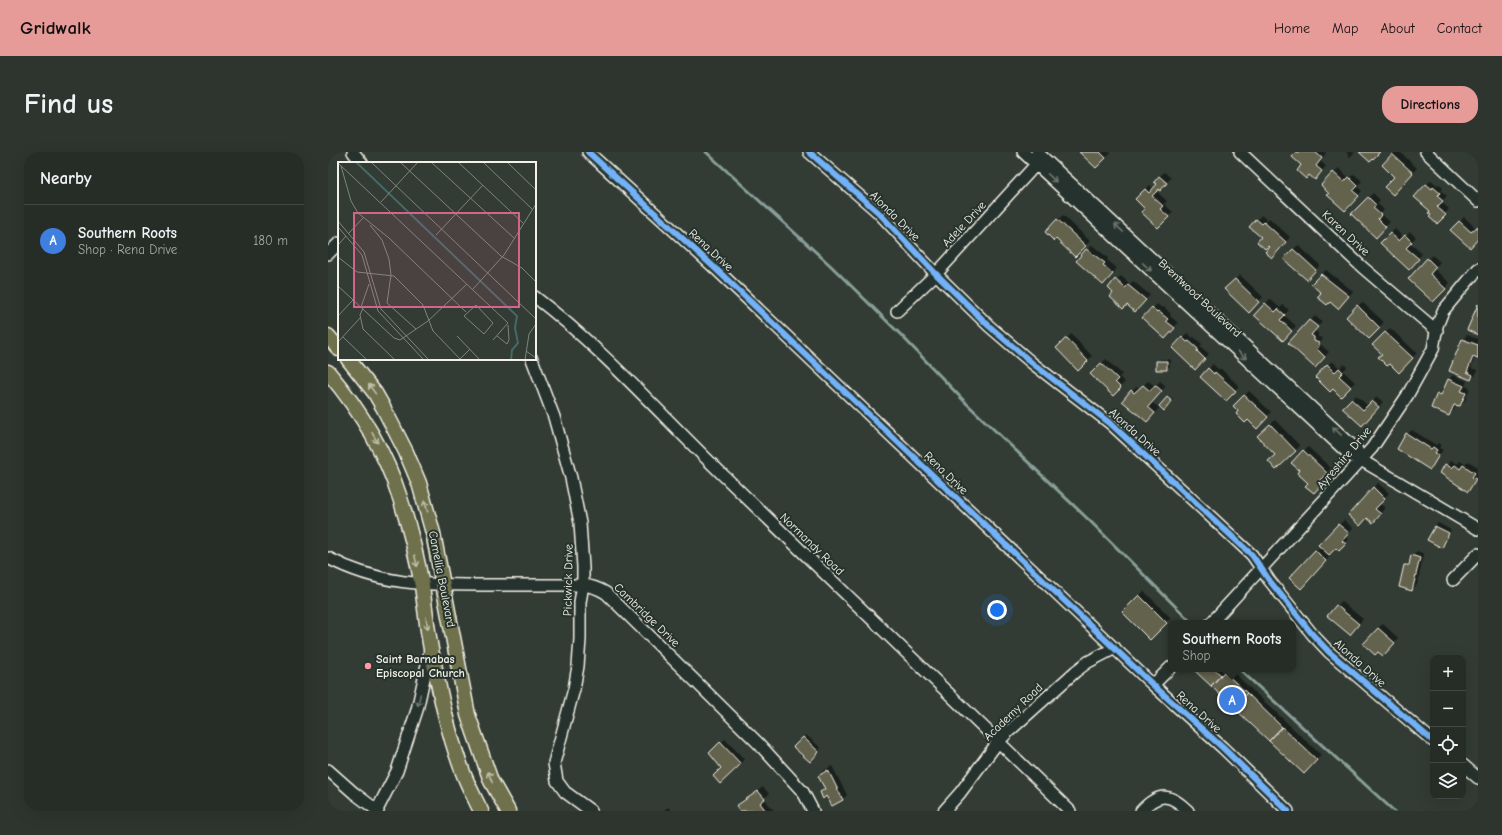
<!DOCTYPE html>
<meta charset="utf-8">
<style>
body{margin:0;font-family:"Comic Neue",sans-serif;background:#2e352f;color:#f1f3f6}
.controls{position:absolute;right:12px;bottom:12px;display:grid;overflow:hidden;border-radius:8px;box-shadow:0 4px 16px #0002}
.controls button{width:36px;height:36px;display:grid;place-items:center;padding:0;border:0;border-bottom:1px solid #424944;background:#262d27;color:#f1f3f6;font:20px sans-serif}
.you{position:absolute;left:669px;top:458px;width:14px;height:14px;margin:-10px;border:3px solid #fff;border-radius:50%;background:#1a73e8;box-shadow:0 0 0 6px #1a73e833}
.badge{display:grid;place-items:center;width:26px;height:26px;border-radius:50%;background:#e69b98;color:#fff;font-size:13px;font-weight:700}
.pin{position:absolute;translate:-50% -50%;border:2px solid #fff;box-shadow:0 1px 4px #0006}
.popup{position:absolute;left:840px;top:468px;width:128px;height:52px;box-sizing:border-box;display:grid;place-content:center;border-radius:8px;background:#262d27;filter:drop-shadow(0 1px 3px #0005);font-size:13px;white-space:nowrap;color:#a4a8a7}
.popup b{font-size:15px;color:#f1f3f6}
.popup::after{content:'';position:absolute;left:50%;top:100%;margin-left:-8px;border:8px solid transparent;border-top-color:#262d27}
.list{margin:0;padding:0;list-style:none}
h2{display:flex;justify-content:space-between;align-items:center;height:52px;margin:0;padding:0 16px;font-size:17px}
h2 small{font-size:13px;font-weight:400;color:#a4a8a7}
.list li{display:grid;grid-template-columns:26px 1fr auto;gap:12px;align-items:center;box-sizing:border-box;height:72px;padding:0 16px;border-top:1px solid #424944}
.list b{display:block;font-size:15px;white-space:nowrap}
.list p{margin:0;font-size:13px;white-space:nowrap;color:#a4a8a7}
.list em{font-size:13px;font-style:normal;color:#a4a8a7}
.icon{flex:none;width:22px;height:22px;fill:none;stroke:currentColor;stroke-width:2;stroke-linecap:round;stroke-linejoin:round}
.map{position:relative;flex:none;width:1150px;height:659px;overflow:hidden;border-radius:16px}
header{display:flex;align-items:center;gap:24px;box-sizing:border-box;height:56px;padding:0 20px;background:#e69b98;color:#111}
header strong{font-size:19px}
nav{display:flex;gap:22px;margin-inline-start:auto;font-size:14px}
.intro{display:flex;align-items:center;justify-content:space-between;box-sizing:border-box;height:96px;padding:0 24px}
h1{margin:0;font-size:28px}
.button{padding:10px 18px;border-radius:16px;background:#e69b98;color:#111;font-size:14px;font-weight:700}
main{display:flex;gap:24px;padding:0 24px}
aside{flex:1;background:#262d27;border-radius:16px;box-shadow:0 4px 16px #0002}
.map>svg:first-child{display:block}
.shadow{fill:#0007}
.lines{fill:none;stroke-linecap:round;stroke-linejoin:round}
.stream{stroke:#8a9f9b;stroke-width:3}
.building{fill:#64624e;stroke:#f4f1e8}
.minor-casing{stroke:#f4f1e8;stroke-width:14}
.major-casing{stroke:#f4f1e8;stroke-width:17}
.minor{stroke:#26332d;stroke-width:11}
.major{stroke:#6e714b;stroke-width:14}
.cycleway-casing{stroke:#26332d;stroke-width:8}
.cycleway{stroke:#73b2f8;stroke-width:6}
.oneway{stroke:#6e766e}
.oneway2{stroke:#bebea9}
.poi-dot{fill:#ff9aa2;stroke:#26332d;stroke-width:1.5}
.labels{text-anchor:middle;stroke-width:4;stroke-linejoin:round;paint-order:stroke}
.street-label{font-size:12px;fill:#f4f1e8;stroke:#26332d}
.poi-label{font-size:12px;font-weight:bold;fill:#f4f1e8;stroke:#26332d;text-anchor:start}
.inset-river{fill:none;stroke:#446967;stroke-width:2}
.inset-road{fill:none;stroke:#80847c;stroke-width:1}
.view{fill:#d4648c;fill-opacity:0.15;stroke:#d4648c;stroke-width:2}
.inset-edge{fill:none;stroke:#f4f1e8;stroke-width:2}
</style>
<header>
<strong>Gridwalk</strong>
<nav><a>Home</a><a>Map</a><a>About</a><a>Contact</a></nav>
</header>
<div class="intro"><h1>Find us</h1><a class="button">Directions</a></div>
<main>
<aside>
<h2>Nearby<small></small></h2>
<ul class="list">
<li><span class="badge" style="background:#3f7fe0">A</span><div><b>Southern Roots</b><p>Shop · Rena Drive</p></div><em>180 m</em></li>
</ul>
</aside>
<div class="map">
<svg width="1150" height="659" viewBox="0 0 1150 659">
<rect width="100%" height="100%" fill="#323c34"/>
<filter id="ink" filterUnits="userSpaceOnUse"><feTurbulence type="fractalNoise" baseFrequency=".025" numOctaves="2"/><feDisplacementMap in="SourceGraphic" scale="8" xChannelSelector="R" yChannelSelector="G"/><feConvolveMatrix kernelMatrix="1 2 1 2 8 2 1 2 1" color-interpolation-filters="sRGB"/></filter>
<g filter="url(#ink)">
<path class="shadow" d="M753 0H781L782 1 768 15Z
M970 0H997L998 1 992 9 998 14 991 22 974 13Z
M1018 0H1027L1022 5Z
M1067 0H1072L1089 16 1069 37 1068 25 1055 13Z
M1011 16 1021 26 1026 22 1034 29 1029 34 1034 39 1017 58 994 33Z
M836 20 843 26 832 37 831 36 828 39 839 49 836 52 845 60 830 75 818 57 808 47 822 33 826 37 830 32 827 29Z
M1103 28 1109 33 1111 32 1115 36 1113 39 1119 44 1113 50 1121 57 1113 66 1104 63 1098 33Z
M1045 41 1052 48 1049 51 1056 58 1053 62 1062 70 1048 84 1025 62Z
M735 63 762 89 747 104 728 86 718 80Z
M933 63 939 68 941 66 962 85 949 100 943 95 929 68Z
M1136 65 1148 76 1150 74V86L1124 78Z
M1067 77 1076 86 1082 80 1088 85 1082 91 1094 102 1081 116 1054 91Z
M764 93 780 106 779 108 789 116 780 127 749 109Z
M970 93 992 113 983 123 965 98Z
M1104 103 1112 110 1106 117 1122 131 1105 149 1081 127Z
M998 118 1025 139 1015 151 993 122Z
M912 123 935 145 921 160 897 137Z
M793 124 802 132 805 129 822 143 812 154 800 152 781 136Z
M942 147 952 156 955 153 961 158 956 163 968 174 955 187 937 152Z
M1034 150 1056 170 1041 186 1019 165Z
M829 152 834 156 836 155 843 162 842 164 850 171 837 185 816 166Z
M987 164 994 170 987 178 990 181V185L995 186 992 192 1001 200 987 215 961 191Z
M1062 176 1089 201 1071 219 1046 193Z
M859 181 865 186 866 185 874 192 872 194 881 202 867 216 845 196Z
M743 182 764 204 750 218 729 196Z
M1139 183 1150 187V206L1147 205 1143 216 1149 218 1148 223 1143 227 1122 219 1135 187Z
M778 207 794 222 791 225 797 230 785 242 764 222Z
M832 207H842V214L839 217 829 210Z
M1004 209 1012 216 1016 212 1019 215 1015 219 1027 230 1013 244 1005 236 988 225Z
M885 212 891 218 892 216 911 234 898 247 873 225Z
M1125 223 1139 229 1137 234 1142 236 1137 249 1132 253H1128L1126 258 1121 263 1110 242 1116 237 1121 227Z
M820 229 827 234 832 229 838 234 824 250 831 256 824 264 804 239 809 235 812 237Z
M921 239 943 260 929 275 906 254Z
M1028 243 1040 254 1049 245 1055 250 1034 273 1016 256Z
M841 244 845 248 836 258 832 254Z
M947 268 972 294 948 316V303L930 284Z
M1084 278 1108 293 1110 291 1113 293 1111 296 1115 298 1101 316 1079 282Z
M980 295 1003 316 995 324 998 327 985 340 972 318 965 310Z
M1123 308 1129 312 1132 309 1137 312 1140 309 1150 315 1148 320 1150 321V325L1140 338 1113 321Z
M1050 331 1061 341 1051 351 1057 356 1045 369 1039 365 1021 363Z
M1016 368 1025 376 1018 384 1021 387 1011 398 1008 394 1000 402 1002 404 977 432 962 426 993 394 991 393Z
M1110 371 1123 378 1116 391 1113 394 1107 374Z
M1089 399 1096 402 1089 433 1084 438 1077 413 1083 409 1084 404Z
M816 439 843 466 822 486 795 460Z
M1013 449 1035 467 1026 478 1000 464Z
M1055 472 1070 486 1055 503 1050 476Z
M870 517H892L896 521 900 517H902L993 603 976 621 869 519Z
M478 583 493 596 482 609 475 585Z
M397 587 416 607 412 612 395 616 382 601Z
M504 614 519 643 515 647 504 653 498 643 493 640 497 636 491 624 495 619Z
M435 635 441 642 436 646 446 659H413L414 650Z
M340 655 344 659H335Z"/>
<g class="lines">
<path class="stream" d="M378 0 502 113 573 183 638 251 762 369 864 471
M911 517 1066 659"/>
</g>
<path class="building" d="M751 0H772L778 6 768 16Z
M968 0H987L994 6 988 14 994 19 987 28 981 23 978 27 969 19 973 13 964 5Z
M1031 0H1052L1042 10Z
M1064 2 1085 21 1065 43 1056 35 1066 25 1054 13Z
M1005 20 1016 30 1021 25 1030 34 1025 39 1031 44 1017 59 999 43 1001 42 993 33Z
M831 24 839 31 832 39 831 37 824 44 835 54 832 57 841 65 830 76 813 60 817 57 807 47 817 37 821 41 829 32 826 30Z
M1098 32 1104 37 1105 35 1112 41 1109 44 1115 49 1109 55 1118 63 1109 72 1101 65 1103 63 1100 61 1102 59 1086 45Z
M1040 45 1048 53 1045 56 1053 63 1050 67 1058 75 1048 86 1023 62Z
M729 67 758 94 747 105 728 87 726 89 717 80Z
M928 67 934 72 936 70 958 90 944 106 937 100 941 95 940 94 937 97 929 90 933 85 921 75Z
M1131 69 1143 80 1150 74V87L1142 96 1122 78Z
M1062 81 1071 89 1077 83 1084 90 1078 96 1091 107 1081 118 1052 91Z
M758 97 777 111 775 113 785 122 775 133 748 109Z
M965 97 988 118 979 128 955 107Z
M1099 106 1108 115 1102 122 1118 137 1105 150 1080 127Z
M993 122 1021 144 1010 157 1002 150 999 153 989 145 993 141 983 132Z
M787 127 797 136 800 133 818 148 807 160 799 153 795 157 782 145 785 141 780 136Z
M907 127 931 150 921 161 896 137Z
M937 151 947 160 950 157 957 163 952 168 964 179 955 189 926 163Z
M1150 152V183L1139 178Z
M1029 153 1052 176 1041 187 1018 165Z
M824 155 829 160 830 159 840 167 838 169 847 176 837 187 814 166Z
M981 168 990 175 983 183 986 185V189L991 191V194L989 197 997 205 987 216 960 191Z
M1057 180 1085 206 1071 221 1062 212 1059 214 1050 205 1054 202 1044 193Z
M854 185 859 190 861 189 870 197 869 199 877 207 867 218 844 196Z
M738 186 760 209 750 219 728 196Z
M1134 187 1150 193V207L1145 205 1139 220 1145 223 1143 228 1121 219Z
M828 209H839V218H828Z
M773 211 790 227 787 230 793 236 785 244 762 222Z
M999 212 1007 220 1011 216 1015 220 1011 224 1023 235 1013 245 1005 237 1002 240 987 225Z
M880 216 886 222 887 220 908 239 898 249 872 225Z
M1120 227 1136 234 1133 239 1138 241 1132 254 1126 253 1121 264 1103 256 1109 241 1113 243Z
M815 233 822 239 827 233 834 239 820 255 827 261 819 270 794 249 803 238 806 241Z
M916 243 940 265 929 277 920 268 917 271 908 262 910 259 905 254Z
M839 245 844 249 836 259 831 254Z
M1023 247 1035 258 1044 249 1051 255 1034 274 1014 256Z
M942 272 968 299 948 318 940 309 947 303 929 284Z
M1078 281 1103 297 1105 295 1109 298 1107 301 1111 303 1102 318 1069 297Z
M975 298 999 321 991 329 994 332 986 341 977 334 980 331 969 321 971 318 963 311Z
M1117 312 1124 316 1127 313 1132 317 1135 313 1147 321 1144 325 1148 327 1140 340 1112 321Z
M1045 335 1057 347 1047 357 1053 362 1045 371 1039 366 1032 374 1020 363Z
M1010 372 1021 381 1014 389 1018 392 1011 399 1008 396 1001 403 990 393Z
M1107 374 1121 381 1114 396 1099 388Z
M987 398 998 409 973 437 961 426Z
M1083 403 1092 406 1084 439 1071 435 1076 413H1081Z
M811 443 839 471 822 488 794 460Z
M1008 453 1031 472 1022 483 999 464Z
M1050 476 1067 491 1055 504 1050 500 1047 503 1035 492Z
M869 517H886L893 523 883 534 867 519Z
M896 520 919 541 905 555 883 534Z
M919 541 954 575 941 589 905 555Z
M954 575 989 608 976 622 941 589Z
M475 585 491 600 482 610 465 595Z
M392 590 413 612 392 632 385 624 393 616 381 601Z
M500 618 515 648 504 654 498 644 495 647 492 640 497 637 490 624Z
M430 639 437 647 432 651 438 659H412L408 654Z"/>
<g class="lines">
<g class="minor-casing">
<path id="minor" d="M25 0 34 11
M260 0 389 118 825 533 895 596 960 659
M481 0 550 60 608 122 661 174 704 211 783 272 924 403 941 428 985 483 1001 500 1105 589
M695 0 1023 304 1033 308 1150 377
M709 0 1029 298 1033 308
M912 0 1034 115 1109 179
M1098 0 1150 49
M0 102 11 91
M207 145C275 197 332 262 394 322 510 434 626 547 742 659
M569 159 608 122 713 7
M204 207 226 265 243 326 252 371 255 415V433L252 450V487L250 514 246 537 226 611 229 629 237 640 263 659
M0 406C53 434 100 433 157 433 190 433 222 433 255 433 264 434 270 436 278 441L431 592 475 640 485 659
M1125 428 1150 402
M883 471 1044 296 1079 244 1105 197 1109 174 1115 159 1150 117
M825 533 843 515
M1135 613 1150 626
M0 618 26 641 50 659
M49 658 69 619 89 558 102 499
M616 659 632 641 670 590 680 580 748 519 760 510 787 496
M813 659C831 640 842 641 860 659"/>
</g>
<g class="major-casing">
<path id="major" d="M0 184 11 197
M20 207 47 241 55 255 78 300 91 331 105 381 140 563 163 629 180 659
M0 220C32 258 57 299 72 346 81 374 89 405 94 434 97 455 99 476 103 497 111 536 119 578 133 615 138 630 146 645 153 659"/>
</g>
<use href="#minor" class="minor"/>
<use href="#major" class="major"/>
<g class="cycleway-casing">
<path id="cycleway" d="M260 0 389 118 825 533 895 596 960 659
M481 0 550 60 608 122 661 174 704 211 783 272 924 403 941 428 985 483 1001 500 1105 589"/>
</g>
<use href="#cycleway" class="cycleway"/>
</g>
<defs><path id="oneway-shaft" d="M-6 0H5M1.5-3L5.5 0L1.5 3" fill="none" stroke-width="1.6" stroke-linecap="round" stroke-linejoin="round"/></defs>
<g class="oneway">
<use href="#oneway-shaft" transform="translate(724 26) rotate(43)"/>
<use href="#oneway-shaft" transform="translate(791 76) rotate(-137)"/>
<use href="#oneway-shaft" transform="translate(819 115) rotate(43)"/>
<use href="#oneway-shaft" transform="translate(914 203) rotate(43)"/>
<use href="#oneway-shaft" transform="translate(1009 279) rotate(-137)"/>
<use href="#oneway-shaft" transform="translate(91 548) rotate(103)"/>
</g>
<g class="oneway2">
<use href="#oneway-shaft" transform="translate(44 237) rotate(-126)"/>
<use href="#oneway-shaft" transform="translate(47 286) rotate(61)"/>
<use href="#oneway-shaft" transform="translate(98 354) rotate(-105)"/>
<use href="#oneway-shaft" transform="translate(88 409) rotate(77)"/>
<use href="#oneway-shaft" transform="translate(99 471) rotate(81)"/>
<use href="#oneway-shaft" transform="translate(162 625) rotate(-112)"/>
</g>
</g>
<circle class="poi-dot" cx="40" cy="514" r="4"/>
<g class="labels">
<g class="street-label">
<text transform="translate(567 64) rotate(45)" y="4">Alonda Drive</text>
<text transform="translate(636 72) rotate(-47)" y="4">Adele Drive</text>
<text transform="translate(1018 81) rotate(43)" y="4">Karen Drive</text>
<text transform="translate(383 98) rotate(43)" y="4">Rena Drive</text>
<text transform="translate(872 146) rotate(43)" y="4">Brentwood Boulevard</text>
<text transform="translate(807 280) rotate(42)" y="4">Alonda Drive</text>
<text transform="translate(1016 306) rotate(-50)" y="4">Ayreshire Drive</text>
<text transform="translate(618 321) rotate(44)" y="4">Rena Drive</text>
<text transform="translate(484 392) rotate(44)" y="4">Normandy Road</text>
<text transform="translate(114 427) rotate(79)" y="4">Camellia Boulevard</text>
<text transform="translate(240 428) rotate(-89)" y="4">Pickwick Drive</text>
<text transform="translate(319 463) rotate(44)" y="4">Cambridge Drive</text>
<text transform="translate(1032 511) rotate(42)" y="4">Alonda Drive</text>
<text transform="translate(685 560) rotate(-44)" y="4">Academy Road</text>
<text transform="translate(871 560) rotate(42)" y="4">Rena Drive</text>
</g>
<g class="poi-label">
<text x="48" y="511">Saint Barnabas<tspan x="48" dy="14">Episcopal Church</tspan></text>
</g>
</g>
<g transform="translate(10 10)">
<rect width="198" height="198" fill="#323c34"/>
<path class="inset-river" d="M18 0 179 154 177 166 180 181 174 188 173 198"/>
<path class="inset-road" d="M33 0 198 157M62 0 163 94 184 106 198 120M93 0 176 76M120 0 185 61M145 0 194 47M169 0 198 28M0 1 170 161 155 178M3 4 13 39 20 51 51 76 128 150M43 40 80 0M0 59 26 90 43 147 91 198M32 63 44 78 51 97 53 113 49 141 78 167M0 65 24 93 40 149 86 198M11 71 25 56M98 73 145 23M0 83 8 74M0 95 19 110 56 114 85 143 95 169 123 198M0 124 56 176 62 178 90 159 129 122M135 127 166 93 198 42M138 143 155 161 146 172 126 154ZM23 145 31 122M25 146 22 153 25 167 57 198M0 154 15 138M119 174 142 198M159 174 169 182 171 178 170 163M5 175 29 198M0 180 22 156M188 189 198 196M122 197 132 187M187 198 191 172 198 162"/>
<path class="view" d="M16 51H181V145H16Z"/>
<rect width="198" height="198" class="inset-edge"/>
</g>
</svg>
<div class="controls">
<button>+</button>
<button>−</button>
<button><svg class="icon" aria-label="locate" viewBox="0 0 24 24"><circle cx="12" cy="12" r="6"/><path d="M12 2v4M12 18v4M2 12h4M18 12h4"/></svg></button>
<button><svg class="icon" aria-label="layers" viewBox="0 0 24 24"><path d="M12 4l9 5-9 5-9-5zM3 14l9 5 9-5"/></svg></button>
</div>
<div class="you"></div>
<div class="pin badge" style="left:904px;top:548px;background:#3f7fe0">A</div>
<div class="popup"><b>Southern Roots</b>Shop</div>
</div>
</main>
